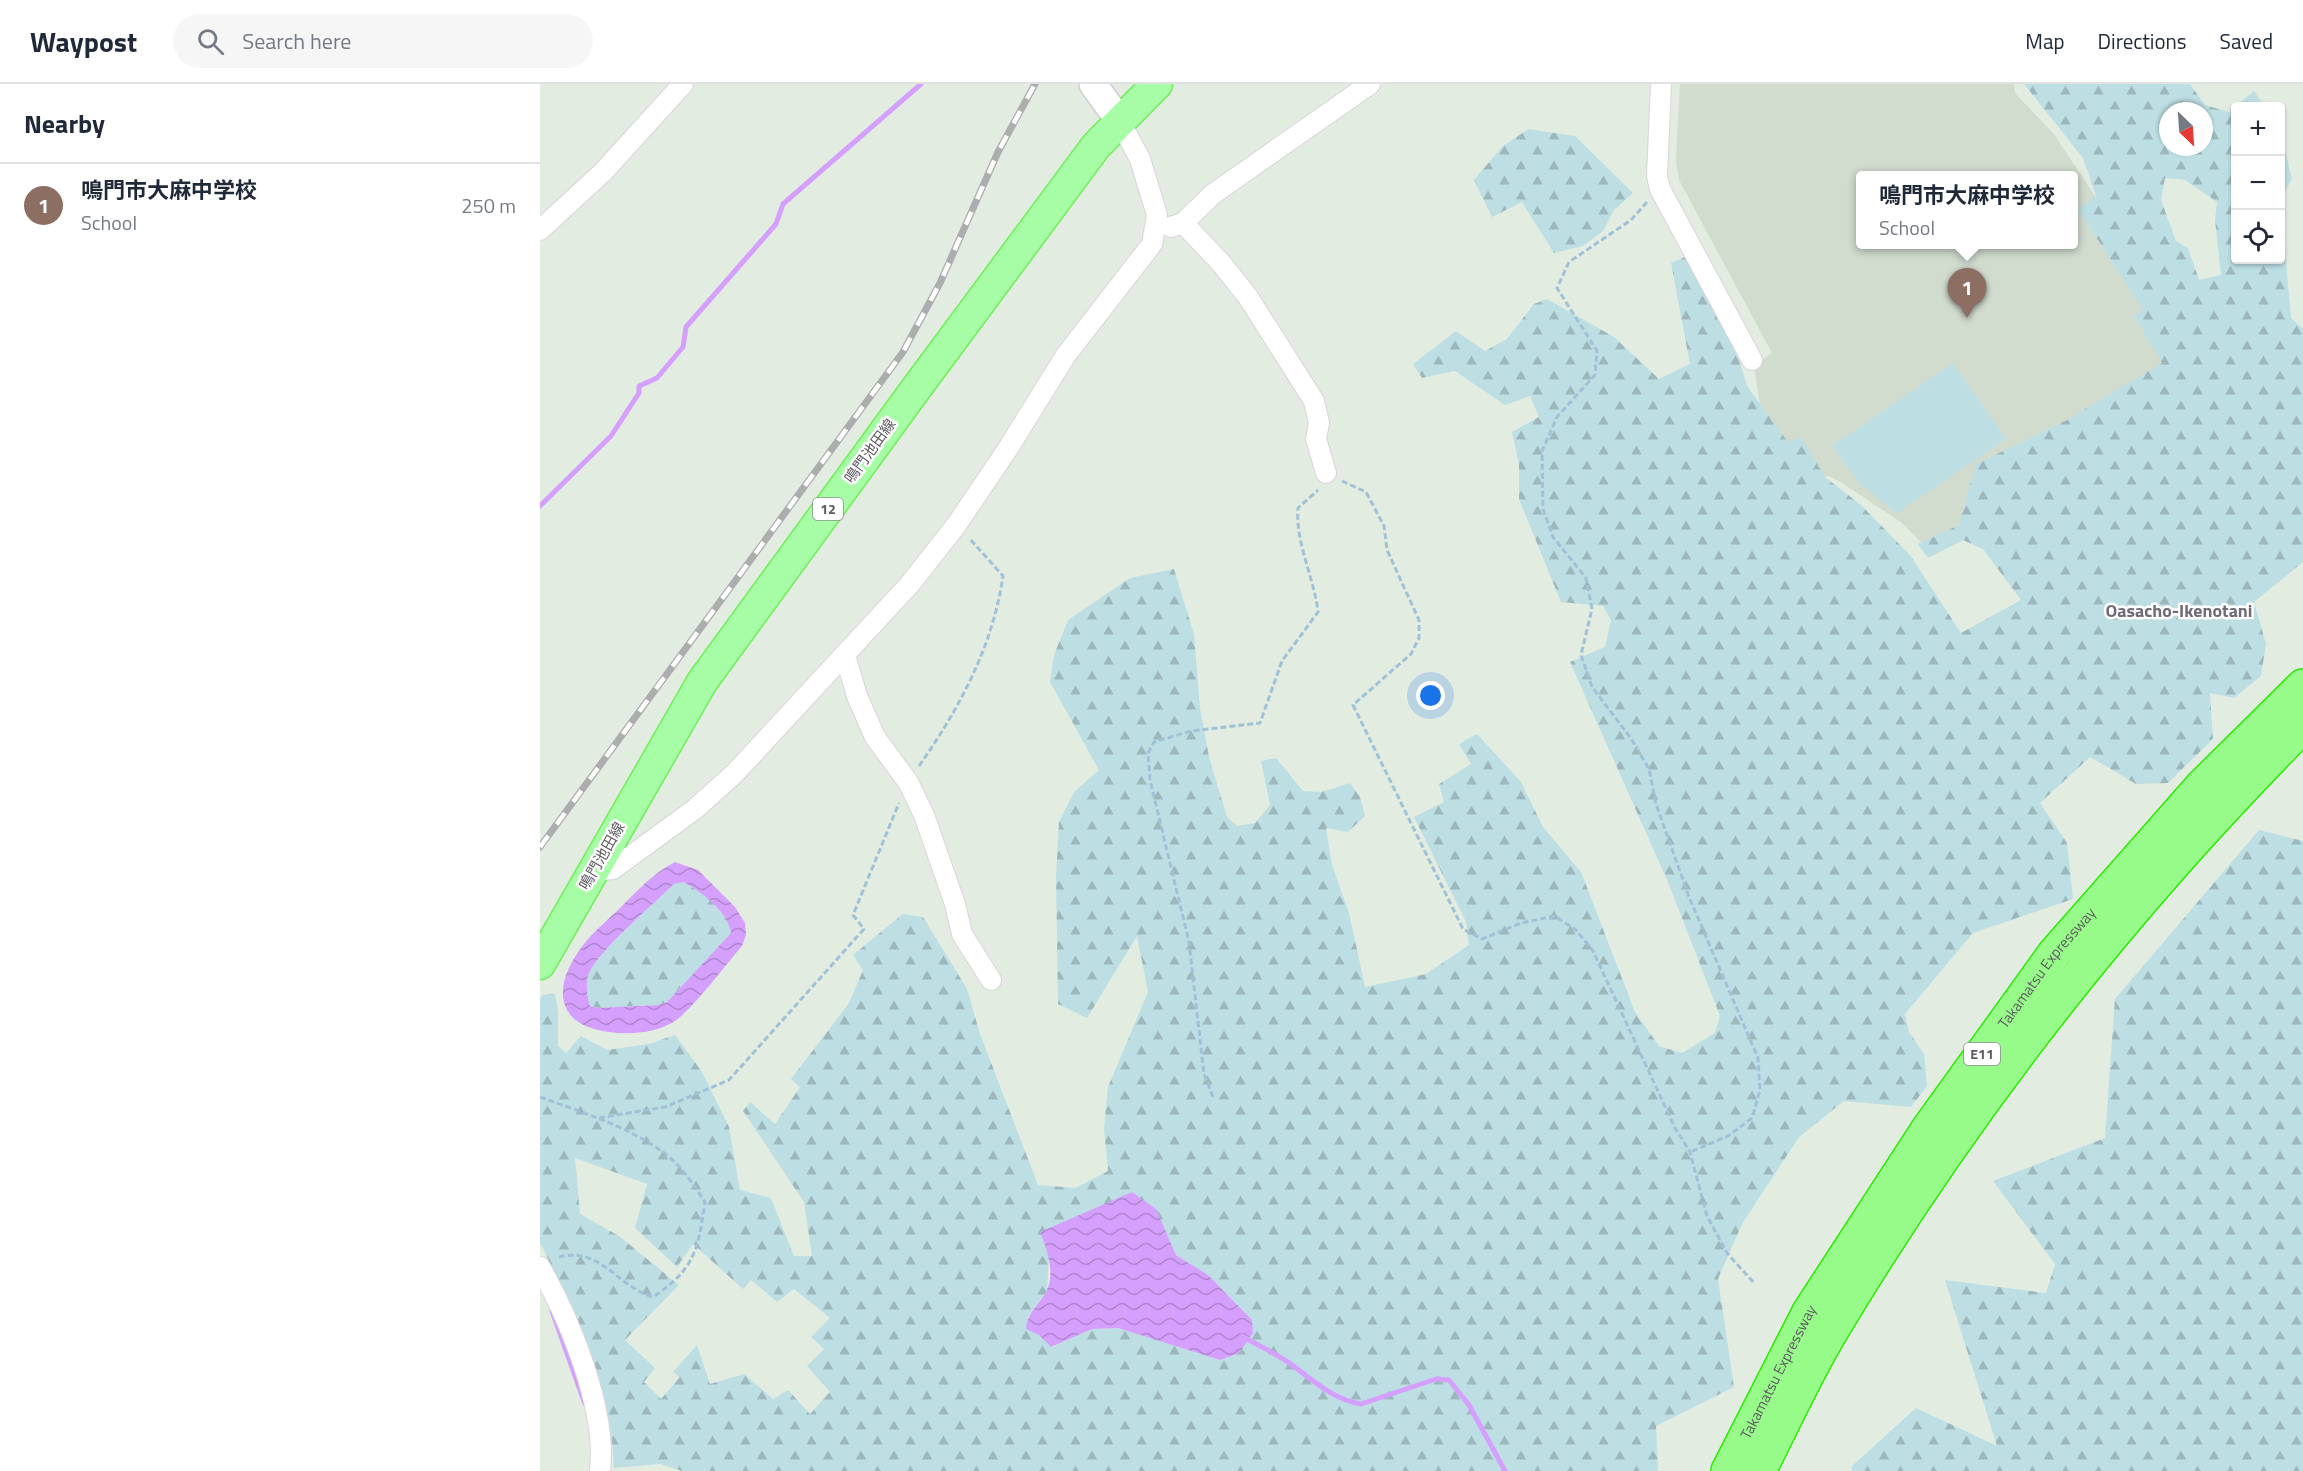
<!DOCTYPE html>
<meta charset="utf-8">
<style>
body{margin:0;font-family:"Titillium Web","Noto Sans JP",sans-serif;background:#f6f6f7;color:#1f2937}
.controls{position:absolute;right:18px;top:18px;display:grid;overflow:hidden;border-radius:6px;box-shadow:0 2px 4px #0004}
.controls button{width:54px;height:54px;display:grid;place-items:center;padding:0;border:0;border-bottom:2px solid #e0e1e3;background:#fff;color:#1f2937;font:30px sans-serif}
.compass{position:absolute;left:1619px;top:18px;width:54px;height:54px;border-radius:50%;background:#fff;box-shadow:0 2px 4px #0004;rotate:155deg}
.you{position:absolute;left:891px;top:612px;width:21px;height:21px;margin:-15px;border:4px solid #fff;border-radius:50%;background:#1a73e8;box-shadow:0 0 0 9px #1a73e833}
.badge{display:grid;place-items:center;width:39px;height:39px;border-radius:50%;background:#677e33;color:#fff;font-size:20px;font-weight:700}
.pin{position:absolute;translate:-50% -50px;filter:drop-shadow(0 2px 3px #0008)}
.pin::after{content:'';position:absolute;top:32px;width:21px;height:18px;background:inherit;clip-path:polygon(0 0,100% 0,50% 100%)}
.popup{position:absolute;left:1316px;top:87px;width:222px;height:78px;box-sizing:border-box;display:grid;place-content:center;border-radius:6px;background:#fff;filter:drop-shadow(0 2px 4px #0005);font-size:20px;white-space:nowrap;color:#747a83}
.popup b{font-size:22px;color:#1f2937}
.popup::after{content:'';position:absolute;left:50%;top:100%;margin-left:-12px;border:12px solid transparent;border-top-color:#fff}
.list{margin:0;padding:0;list-style:none}
h2{display:flex;justify-content:space-between;align-items:center;height:78px;margin:0;padding:0 24px;font-size:26px}
h2 small{font-size:20px;font-weight:400;color:#747a83}
.list li{display:grid;grid-template-columns:39px 1fr auto;gap:18px;align-items:center;box-sizing:border-box;height:84px;padding:0 24px;border-top:2px solid #e0e1e3}
.list b{display:block;font-size:22px;white-space:nowrap}
.list p{margin:0;font-size:20px;white-space:nowrap;color:#747a83}
.list em{font-size:20px;font-style:normal;color:#747a83}
.icon{flex:none;width:33px;height:33px;fill:none;stroke:currentColor;stroke-width:2;stroke-linecap:round;stroke-linejoin:round}
.map{position:relative;flex:none;width:1763px;height:1387px;overflow:hidden}
header{display:flex;align-items:center;gap:36px;box-sizing:border-box;height:84px;padding:0 30px;background:#fff;border-bottom:2px solid #e0e1e3}
header strong{font-size:28px}
nav{display:flex;gap:33px;margin-inline-start:auto;font-size:21px}
.search{width:420px;height:54px;background:#f6f6f7;display:flex;align-items:center;gap:15px;box-sizing:border-box;padding:0 21px;border-radius:33px;color:#747a83;font-size:22px}
main{display:flex}
aside{flex:1;background:#fff}
.map>svg:first-child{display:block}
.education{fill:#d1dccf;fill-rule:evenodd}
.grass{fill:#bddfe4}
.forest{fill:url(#forest-firs);fill-rule:evenodd}
.water{fill:url(#water-waves);fill-rule:evenodd}
.lines{fill:none;stroke-linecap:round;stroke-linejoin:round}
.stream{stroke:#d5a0fd;stroke-width:5}
.minor-casing{stroke:#d9d4db;stroke-width:22}
.secondary-casing{stroke:#d2ccd5;stroke-width:30}
.primary-casing{stroke:#6eee58;stroke-width:33}
.motorway-casing{stroke:#2de904;stroke-width:36}
.path{stroke:#a1c1d6;stroke-width:3;stroke-dasharray:6 3;stroke-linecap:butt}
.minor{stroke:#fff;stroke-width:20}
.secondary{stroke:#fff;stroke-width:27}
.primary{stroke:#a7fda5;stroke-width:30}
.motorway{stroke:#97fb8a;stroke-width:33}
.rail-casing{stroke:#adacae;stroke-width:7}
.rail{stroke:#fff;stroke-width:4.5;stroke-dasharray:14;stroke-linecap:butt}
.labels{text-anchor:middle;stroke-width:5;stroke-linejoin:round;paint-order:stroke}
.shield{fill:#fff;stroke:#8f8c91;stroke-width:1.5}
.shield-label{font-size:14px;font-weight:bold;fill:#5f5a62}
.street-label{font-size:15px;fill:#5f5a62;stroke:#fff}
.quarter-label{font-size:18px;font-weight:bold;fill:#706b74;stroke:#fff}
</style>
<header>
<strong>Waypost</strong>
<div class="search"><svg class="icon" aria-label="search" viewBox="0 0 24 24"><circle cx="10" cy="10" r="6"/><path d="M15 15l6 6"/></svg>Search here</div>
<nav><a>Map</a><a>Directions</a><a>Saved</a></nav>
</header>
<main>
<aside>
<h2>Nearby<small></small></h2>
<ul class="list">
<li><span class="badge" style="background:#8d6e63">1</span><div><b>鳴門市大麻中学校</b><p>School</p></div><em>250 m</em></li>
</ul>
</aside>
<div class="map">
<svg width="1763" height="1387" viewBox="0 0 1763 1387">
<defs>
<pattern id="forest-firs" width="22" height="20" patternUnits="userSpaceOnUse" patternTransform="scale(1.5)"><rect width="22" height="20" fill="#bddfe4"/><path d="M5 1l3.5 6h-7zM16 11l3.5 6h-7z" fill="#9db8bc"/></pattern>
<pattern id="water-waves" width="16" height="10" patternUnits="userSpaceOnUse" patternTransform="scale(1.5)"><rect width="16" height="10" fill="#d5a0fd"/><path d="M0 5q4-4 8 0t8 0" fill="none" stroke="#b085d0"/></pattern>
</defs>
<rect width="100%" height="100%" fill="#e2ece1"/>
<path class="education" d="M1140 0H1474L1475 9 1513 49 1613 198 1687 291 1455 433 1385 462 1362 439 1302 399 1289 392 1279 393 1222 333 1214 282 1232 269 1139 96 1136 77ZM1320 92H1534V160H1320Z"/>
<path class="grass" d="M1413 279 1466 355 1357 429 1319 399 1292 362Z"/>
<path class="forest" d="M1484 0H1650L1665 21 1689 28 1696 23V176H1740L1741 121 1751 234 1763 245V478L1714 518 1726 560 1721 592 1694 614 1670 609 1673 655 1628 699 1596 700 1550 673 1500 719 1527 759 1533 815 1433 849 1365 930 1369 948 1384 970 1387 1002 1371 1023 1304 1017 1259 1053 1202 1140 1178 1195 1194 1303 1116 1342 1118 1387H142L120 1380 74 1384C73 1321 45 1258 18 1202 11 1187 10 1174 0 1160V915L2 911 15 910 18 928V962L26 969 41 952 67 966 109 960 135 951 162 988 189 1043 200 1106 231 1114 254 1172H272L264 1118 203 1027 210 1018 235 1040 260 1003 251 995 309 919 323 886 313 871 363 830 383 833 427 905 440 950 498 1101 535 1104 568 1087 564 1044 568 1003 608 908 597 852 547 934 518 920 516 793 519 738 534 708 559 686 510 598 514 571 528 536 590 494 634 485 654 550 660 624 669 673 687 733 697 742 715 739 730 721 721 677 736 674 763 707 781 708 810 699 820 713 825 732 808 748 786 744 792 781 809 829 825 903 886 890 929 861 926 838 874 733 904 718 899 700 931 680 919 660 937 650 981 698 1003 743 1041 788 1095 928 1119 962 1142 969 1175 949 1180 932 1128 798 1030 578 1065 563 1071 536 1063 522 1021 518 979 415V380L972 348 999 333 990 312 965 321 915 287 882 294 873 280 916 247 945 267 967 255 994 220 1007 215 1074 253 1119 295 1150 280 1131 179 1145 173 1197 269 1207 302 1248 358 1261 353 1285 393 1321 421 1370 471 1421 549 1481 516 1443 465 1423 456 1388 474 1378 460 1419 441 1436 380 1527 336 1622 279 1594 232 1603 226 1538 125 1556 112 1543 74ZM1628 27H1664V63H1628ZM1625 94 1645 96 1677 118 1675 136 1681 191 1659 196 1648 164 1636 157 1621 116ZM35 1074 107 1100 95 1144 137 1183 153 1160 203 1205 211 1196 237 1218 254 1205 290 1234 271 1253 284 1265 267 1282 290 1308 270 1330 248 1306 233 1315 204 1290 170 1300 157 1261 133 1288 140 1293 121 1315 104 1298 115 1284 85 1256 139 1201 79 1152 40 1130ZM592 1108 616 1126 636 1171 668 1191 712 1236 680 1276 579 1244 552 1245 512 1263 487 1234 507 1207 509 1171Z
M1714 7 1724 22H1696Z
M988 45 1035 52 1093 109 1074 126 1063 147 1043 162 1014 169 982 118 952 133 934 96 962 63Z
M1741 51 1752 95 1741 114H1740Z
M1719 746 1763 757V1387H1312V1382L1376 1324 1457 1362 1405 1196 1506 1209 1515 1180 1453 1097 1565 1054 1575 915Z
M143 798C161 807 189 828 191 849L127 918 118 921 58 924 50 922C47 914 45 897 49 889 60 865 113 821 134 800Z"/>
<path class="water" d="M135 778 158 786 195 823 205 839 206 851 202 862C188 878 151 927 135 937 116 949 91 951 69 948 12 941 13 899 44 860 54 847 68 836 80 824 97 807 113 789 135 778ZM143 798C161 807 189 829 191 849L127 918 118 921 58 924 50 922C47 914 45 897 49 889 60 865 113 821 134 800Z
M592 1108 616 1125 636 1171 668 1191 712 1236 713 1249 699 1269 680 1276 578 1244 552 1245 511 1263 499 1251 486 1245C487 1229 498 1222 506 1208 516 1189 507 1166 500 1148Z"/>
<g class="lines">
<path class="stream" d="M0 422 71 352 99 309V302L117 294 143 263 146 243 236 140 243 120 381 0
M12 1227 45 1320
M702 1252C717 1261 733 1268 748 1278 770 1294 793 1316 821 1320L896 1295 909 1296 929 1321 965 1387"/>
<g class="minor-casing">
<path id="minor" d="M1121 0 1117 92 1120 105 1212 276
M643 139 681 179 708 213 774 317 779 339 776 355 786 389
M631 143 643 139 673 110 830 0
M0 146 63 88 143 0
M305 571 317 612 335 653 368 698 384 731 415 820 422 850 451 896
M53 787 73 785 155 725 195 689 370 500 417 440 467 366 526 271 612 160 617 131 600 75 579 36
M0 1183C30 1236 67 1325 60 1387"/>
</g>
<g class="secondary-casing">
<path id="secondary" d="M553 0 579 36"/>
</g>
<g class="primary-casing">
<path id="primary" d="M0 880 162 598 375 306 556 62 617 0"/>
</g>
<g class="motorway-casing">
<g id="motorway">
<path id="s1" d="M1188 1387 1269 1228 1388 1045 1514 870 1662 702 1763 602"/>
<path d="M1219 1387C1243 1340 1265 1291 1292 1246 1423 1027 1583 823 1763 642"/>
</g>
</g>
<path class="path" d="M1107 118 1091 136 1029 178 1017 204 1057 267 1055 291 1017 333 1002 367 1003 425 1013 453 1046 494 1052 525 1041 571 1052 603 1090 653 1109 685 1116 720 1149 813 1218 974 1220 1006 1212 1034 1188 1052 1150 1068
M802 397 826 408 844 442 847 466 879 536V554L871 570 813 621 923 845 942 855 981 839 1015 832 1036 846 1053 867 1135 1044 1150 1068 1167 1132 1187 1169 1214 1199
M379 682C419 625 453 562 463 492L430 455
M0 1013C41 1028 87 1042 123 1068 141 1081 153 1100 165 1118 158 1166 155 1185 113 1213 76 1202 59 1160 16 1174
M673 1013 664 990 649 858 610 696 608 669 614 658 651 647 720 639 742 577 778 528C774 493 755 458 758 424L778 406
M59 1034 125 1023 189 996 324 845 313 831 359 719"/>
<use href="#minor" class="minor"/>
<use href="#secondary" class="secondary"/>
<use href="#primary" class="primary"/>
<use href="#motorway" class="motorway"/>
<g class="rail-casing">
<path id="rail" d="M0 763 363 268 400 199 458 68 495 0"/>
</g>
<use href="#rail" class="rail"/>
</g>
<g class="labels">
<g class="shield">
<rect x="273" y="414" width="30" height="22" rx="4.5"/>
<rect x="1424" y="959" width="36" height="22" rx="4.5"/>
</g>
<g class="shield-label">
<text x="288" y="430">12</text>
<text x="1442" y="975">E11</text>
</g>
<g class="street-label">
<text transform="translate(330 367) rotate(-54)" y="5">鳴門池田線</text>
<text transform="translate(62 772) rotate(-60)" y="5">鳴門池田線</text>
<text dy="5" stroke="none"><textPath href="#s1" startOffset="597">Takamatsu Expressway</textPath></text>
<text dy="5" stroke="none"><textPath href="#s1" startOffset="111">Takamatsu Expressway</textPath></text>
</g>
<g class="quarter-label">
<text x="1639" y="533">Oasacho-Ikenotani</text>
</g>
</g>
</svg>
<div class="controls">
<button>+</button>
<button>−</button>
<button><svg class="icon" aria-label="locate" viewBox="0 0 24 24"><circle cx="12" cy="12" r="6"/><path d="M12 2v4M12 18v4M2 12h4M18 12h4"/></svg></button>
</div>
<svg class="compass" viewBox="-18 -18 36 36"><path d="M0-13l5 13h-10z" fill="#e53935"/><path d="M0 13l5-13h-10z" fill="#747a83"/></svg>
<div class="you"></div>
<div class="pin badge" style="left:1427px;top:234px;background:#8d6e63">1</div>
<div class="popup"><b>鳴門市大麻中学校</b>School</div>
</div>
</main>
